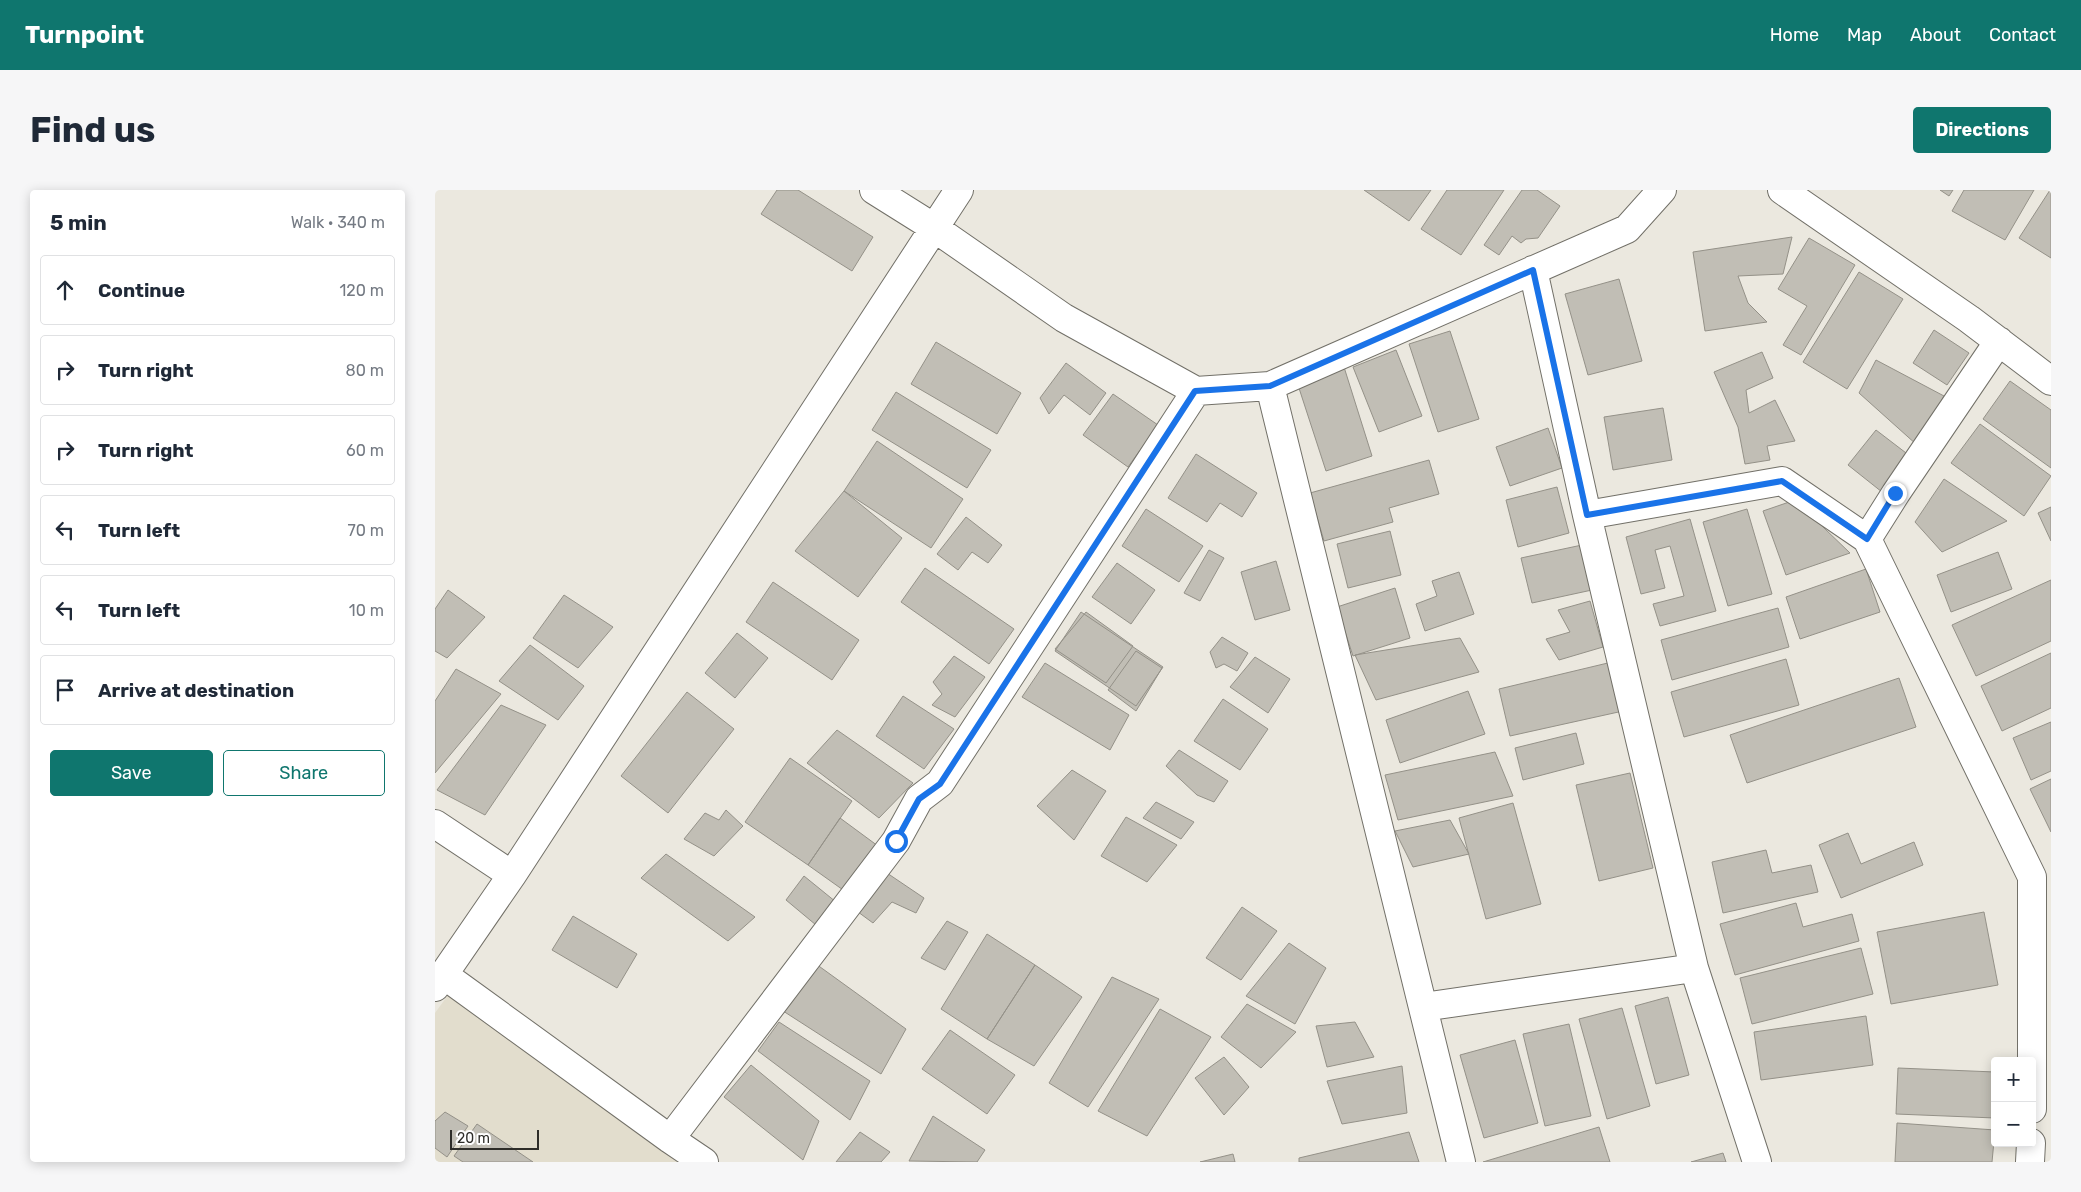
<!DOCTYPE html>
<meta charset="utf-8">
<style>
body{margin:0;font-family:Rubik,sans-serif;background:#f6f6f7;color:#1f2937}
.controls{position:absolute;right:15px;bottom:15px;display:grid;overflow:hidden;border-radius:5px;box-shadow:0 2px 12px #0003}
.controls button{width:45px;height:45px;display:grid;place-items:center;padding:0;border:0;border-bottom:1px solid #e0e1e3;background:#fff;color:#1f2937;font:25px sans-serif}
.scale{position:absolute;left:15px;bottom:12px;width:89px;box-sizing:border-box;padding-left:5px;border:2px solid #2e2d29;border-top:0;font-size:14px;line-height:18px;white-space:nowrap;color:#2e2d29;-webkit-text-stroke:4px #fff;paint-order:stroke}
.stop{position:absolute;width:15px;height:15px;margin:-11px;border:4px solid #1a73e8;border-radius:50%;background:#fff}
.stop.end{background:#1a73e8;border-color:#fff;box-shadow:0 1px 5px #0008}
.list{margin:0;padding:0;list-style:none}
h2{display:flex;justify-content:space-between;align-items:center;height:65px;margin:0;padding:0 20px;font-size:21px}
h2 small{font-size:16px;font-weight:400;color:#747a83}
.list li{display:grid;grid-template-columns:32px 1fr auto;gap:15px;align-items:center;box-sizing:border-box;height:70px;margin:0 10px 10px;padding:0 10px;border:1px solid #e0e1e3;border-radius:5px}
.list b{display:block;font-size:19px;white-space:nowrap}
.list em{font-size:16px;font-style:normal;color:#747a83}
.actions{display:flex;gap:10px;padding:15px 20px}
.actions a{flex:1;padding:11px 0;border:1px solid #0f766e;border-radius:5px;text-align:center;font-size:18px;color:#0f766e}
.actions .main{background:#0f766e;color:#fff}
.icon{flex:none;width:28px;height:28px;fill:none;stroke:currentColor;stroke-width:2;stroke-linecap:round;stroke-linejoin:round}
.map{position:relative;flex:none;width:1616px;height:972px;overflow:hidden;border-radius:5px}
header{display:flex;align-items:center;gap:30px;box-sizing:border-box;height:70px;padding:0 25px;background:#0f766e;color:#fff}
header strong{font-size:24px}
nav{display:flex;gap:28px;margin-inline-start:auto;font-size:18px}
.intro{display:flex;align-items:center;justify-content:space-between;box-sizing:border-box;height:120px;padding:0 30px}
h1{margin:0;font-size:35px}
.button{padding:12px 22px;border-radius:5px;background:#0f766e;color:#fff;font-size:18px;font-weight:700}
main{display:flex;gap:30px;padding:0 30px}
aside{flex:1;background:#fff;border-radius:5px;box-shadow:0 2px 12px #0003}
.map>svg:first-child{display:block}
.built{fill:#e2ddcd}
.building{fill:#c1beb5;stroke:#949188}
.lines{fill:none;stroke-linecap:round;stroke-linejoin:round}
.minor-casing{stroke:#727068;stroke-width:30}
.minor{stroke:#fff;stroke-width:28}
.route{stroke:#1a73e8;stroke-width:6}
</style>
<header>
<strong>Turnpoint</strong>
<nav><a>Home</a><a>Map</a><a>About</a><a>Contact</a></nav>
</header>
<div class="intro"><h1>Find us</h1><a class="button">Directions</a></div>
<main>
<aside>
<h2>5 min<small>Walk · 340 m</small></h2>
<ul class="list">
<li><svg class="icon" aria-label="ahead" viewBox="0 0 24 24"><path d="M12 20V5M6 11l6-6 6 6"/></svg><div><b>Continue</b></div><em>120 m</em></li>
<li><svg class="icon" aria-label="right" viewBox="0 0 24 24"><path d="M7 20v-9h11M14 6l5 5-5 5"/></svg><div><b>Turn right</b></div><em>80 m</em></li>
<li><svg class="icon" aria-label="right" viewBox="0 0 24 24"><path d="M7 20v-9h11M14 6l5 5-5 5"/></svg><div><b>Turn right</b></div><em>60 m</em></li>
<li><svg class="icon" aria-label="left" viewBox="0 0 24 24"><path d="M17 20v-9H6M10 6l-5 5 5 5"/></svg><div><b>Turn left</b></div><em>70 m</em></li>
<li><svg class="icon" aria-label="left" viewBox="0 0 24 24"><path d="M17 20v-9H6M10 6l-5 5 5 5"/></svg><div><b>Turn left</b></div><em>10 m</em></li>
<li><svg class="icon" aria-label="arrive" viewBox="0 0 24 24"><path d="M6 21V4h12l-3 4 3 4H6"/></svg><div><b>Arrive at destination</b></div></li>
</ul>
<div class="actions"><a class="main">Save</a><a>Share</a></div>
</aside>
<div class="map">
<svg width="1616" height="972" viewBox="0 0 1616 972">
<rect width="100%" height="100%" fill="#ebe8df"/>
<path class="built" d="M16 801 253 972H0V823Z"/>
<path class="building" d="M342 0H363L438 47 417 81 326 24Z
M929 0H996L974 31Z
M1012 0H1069L1026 65 986 39Z
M1087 0H1102L1125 16 1103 48 1091 49 1086 53 1077 46 1064 65 1049 55Z
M1505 0H1518L1514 6Z
M1529 0H1599L1570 50 1517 21Z
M1615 0H1616V68L1584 48Z
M1357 47 1348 84 1303 86 1313 113 1332 132 1270 141 1258 62Z
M1374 48 1420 75 1366 165 1348 155 1372 116 1343 99Z
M1424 82 1468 109 1412 199 1368 172Z
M1184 89 1207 171 1153 185 1130 104Z
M1499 140 1534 163 1512 195 1478 173Z
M1015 141 1044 229 1003 242 974 154Z
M501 152 586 203 562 244 476 194Z
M961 160 987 226 944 242 918 177Z
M1327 162 1338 188 1311 200 1314 223 1340 210 1360 251 1332 256 1335 270 1310 274 1303 237 1279 182Z
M1441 170 1509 206 1482 255 1424 203Z
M631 173 671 203 655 225 629 205 614 224 605 208Z
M909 177 937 266 891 281 862 192Z
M1575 191 1616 220V278L1548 229Z
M461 202 556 260 532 298 437 240Z
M678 204 723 235 693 277 648 245Z
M1228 218 1237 270 1178 280 1169 227Z
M1545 234 1616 286 1589 326 1516 273Z
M1113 238 1127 278 1075 296 1061 257Z
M1441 240 1475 266 1447 302 1413 275Z
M442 251 528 309 496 358 409 301Z
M761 264 822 303 807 327 785 313 772 332 733 308Z
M994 270 1004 304 954 318 958 332 889 351 875 303Z
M1509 289 1572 331 1507 362 1480 332Z
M1122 297 1134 343 1083 357 1071 310Z
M409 301 467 348 423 407 360 361Z
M1360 310 1415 363 1351 385 1328 321Z
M1616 317V351L1603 323Z
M711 319 768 356 744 392 687 356Z
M1312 319 1337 404 1293 416 1268 332Z
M531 327 567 355 553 373 537 362 523 380 502 364Z
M1255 329 1281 421 1225 436 1218 414 1249 406 1235 356 1220 360 1230 398 1206 404 1191 347Z
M955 341 966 385 913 398 902 354Z
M1147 355 1157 400 1097 413 1086 368Z
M774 360 789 368 765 411 749 403Z
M1563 362 1577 399 1516 422 1502 385Z
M841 371 855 420 820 430 806 382Z
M682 373 720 400 696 434 657 407Z
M490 378 579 439 554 474 466 412Z
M1431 379 1445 422 1365 449 1351 407Z
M1024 382 1039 424 990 441 981 414 1002 406 997 391Z
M1616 390V451L1541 486 1517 435Z
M338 392 424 450 397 490 311 432Z
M960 398 975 448 918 466 902 417Z
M13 400 50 427 12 468 0 461V419Z
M129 405 178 437 143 478 98 448Z
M1155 411 1168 457 1124 470 1111 449 1135 442 1123 420Z
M1343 418 1354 457 1237 490 1226 450Z
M646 422 728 477 701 516 620 461Z
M651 422 698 456 671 493 620 459Z
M302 443 333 468 300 508 270 483Z
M787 447 813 463 802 481 789 474 781 478 775 462Z
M1025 448 1044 482 941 510 920 465Z
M95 455 149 496 123 530 64 491Z
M701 461 727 478 701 521 673 500Z
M1616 463V518L1567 541 1546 496Z
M519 466 550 487 520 527 497 515 507 504 498 492Z
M820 467 855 489 833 523 795 497Z
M1351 469 1364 515 1249 547 1236 502Z
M1177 472 1188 521 1075 546 1064 499Z
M610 473 694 525 675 560 587 507Z
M21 479 66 504 0 583V511Z
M1464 488 1481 537 1312 593 1295 545Z
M1033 501 1050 544 965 573 951 530Z
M252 502 299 539 233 623 186 586Z
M468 506 519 539 489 579 441 546Z
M788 509 833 539 805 580 759 551Z
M66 515 111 535 50 625 2 600Z
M1616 532V581L1596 590 1578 548Z
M402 540 478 593 444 628 372 573Z
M1141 543 1149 574 1088 590 1080 558Z
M744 560 793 591 779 612 762 605 731 576Z
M1060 562 1078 606 963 630 950 585Z
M355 568 417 611 373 675 310 632Z
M637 580 671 601 639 650 602 616Z
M1195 583 1218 678 1164 691 1141 595Z
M1616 589V642L1595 599Z
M721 612 759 632 746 649 708 628Z
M1078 613 1106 714 1051 729 1024 628Z
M291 620 308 636 279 666 249 649 270 623 284 630Z
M691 627 742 655 712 692 666 666Z
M405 628 443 656 418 707 373 675Z
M1015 630 1034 664 978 677 960 641Z
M1413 643 1426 674 1479 652 1488 675 1406 708 1384 655Z
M1331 660 1337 683 1376 675 1383 702 1288 723 1277 672Z
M231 664 320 727 293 751 206 688Z
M449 681 489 708 481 723 457 712 438 733 419 719Z
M369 686 401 712 381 735 351 710Z
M1361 713 1368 737 1417 724 1424 751 1300 785 1285 734Z
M807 717 842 741 806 790 771 768Z
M1549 722 1563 795 1456 814 1442 742Z
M138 726 202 764 182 798 117 760Z
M512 731 533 742 510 780 486 768Z
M552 744 600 775 552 849 506 819Z
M854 753 891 778 860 834 811 806Z
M1426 758 1438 804 1317 834 1305 788Z
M381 774 471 839 446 884 345 819Z
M600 775 647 807 599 876 552 849Z
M677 787 724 809 653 917 614 893Z
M1233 807 1254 885 1221 894 1200 816Z
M812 814 861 842 826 878 786 847Z
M1187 818 1215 916 1172 929 1144 829Z
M725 819 776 847 712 946 663 921Z
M1431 826 1438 875 1326 890 1319 842Z
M344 832 435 891 415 930 323 861Z
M920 832 939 867 892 877 881 836Z
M1134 834 1156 926 1110 936 1088 844Z
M515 840 580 885 552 924 487 879Z
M1080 850 1103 933 1049 948 1025 865Z
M789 867 814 897 789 925 760 888Z
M316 875 384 931 368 970 289 907Z
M967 876 972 923 907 934 892 891Z
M1463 878 1560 882V928L1461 924Z
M10 922 33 936 12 967 0 958V931Z
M498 926 550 960 542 972 474 971Z
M1462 933 1560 940 1557 972H1460Z
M42 934 98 972H28L19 966Z
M1164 937 1175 972H1048Z
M425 942 455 962 446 972H401Z
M974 942 984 972H864V968Z
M1288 963 1291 972H1256Z
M798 964 800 972H765Z"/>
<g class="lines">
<g class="minor-casing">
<path id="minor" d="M439 0 498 37 629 128 761 201 835 196 1192 39 1227 0
M1347 0 1534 129 1616 191
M1098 80 1152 325 1259 778 1322 972
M835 196 1026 972
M1152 325 1347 291 1432 349 1597 687V919
M1432 349 1461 303 1564 151
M0 634 77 685
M9 785 235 949 269 972
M0 797 77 685 524 0
M988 817 1259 778
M235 949 461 651 484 609 505 593 761 201
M1595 972 1596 953"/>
</g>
<use href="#minor" class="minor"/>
</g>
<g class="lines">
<path class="route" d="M461 651 484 609 505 594 760 201 835 196 1098 80 1152 325 1347 291 1432 349 1460 303"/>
</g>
</svg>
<div class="controls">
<button>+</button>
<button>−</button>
</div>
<div class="scale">20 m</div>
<div class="stop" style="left:461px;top:651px"></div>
<div class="stop end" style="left:1460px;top:303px"></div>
</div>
</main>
